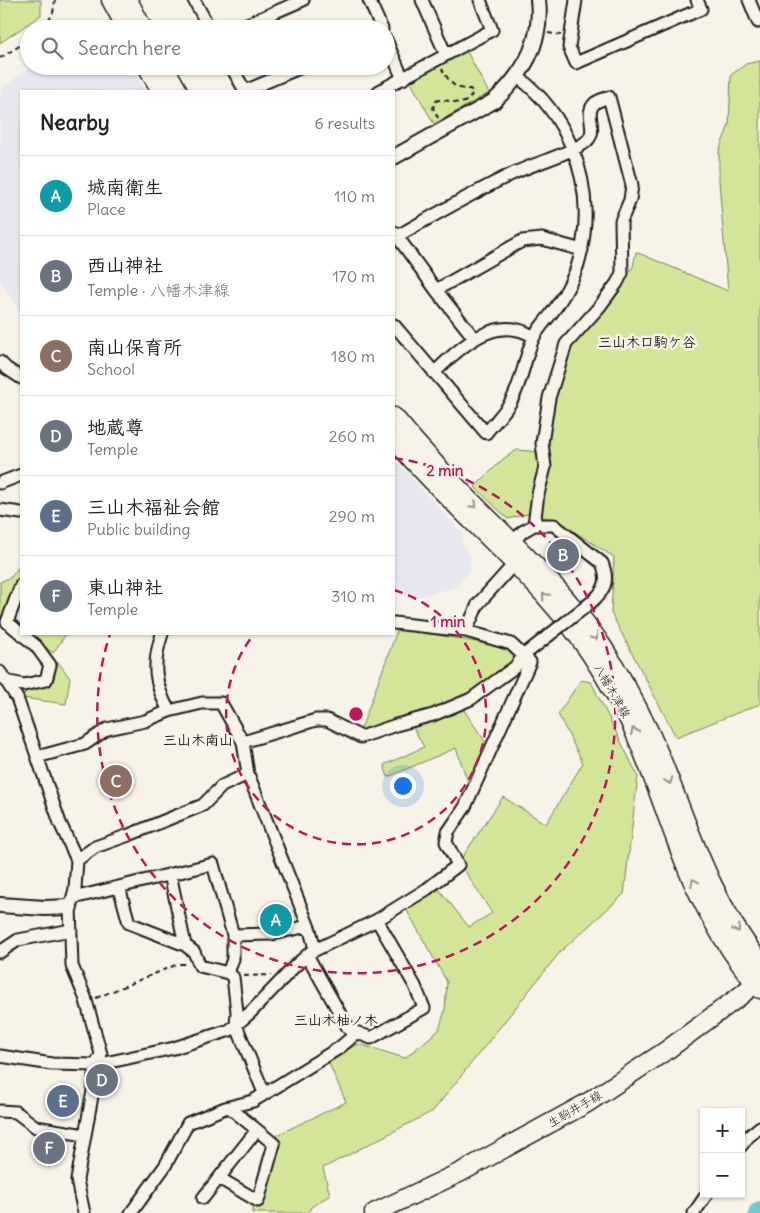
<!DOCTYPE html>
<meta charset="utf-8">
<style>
body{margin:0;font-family:Delius,"Klee One",sans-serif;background:#f6f6f6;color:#222}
.controls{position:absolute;right:15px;bottom:15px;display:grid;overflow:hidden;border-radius:0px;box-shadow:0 1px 4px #0004}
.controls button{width:45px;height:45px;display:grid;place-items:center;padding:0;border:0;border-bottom:1px solid #e0e0e0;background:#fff;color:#222;font:25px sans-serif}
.you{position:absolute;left:402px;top:785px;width:18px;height:18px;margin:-12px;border:4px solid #fff;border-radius:50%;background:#1a73e8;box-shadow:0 0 0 8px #1a73e833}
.badge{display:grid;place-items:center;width:32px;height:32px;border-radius:50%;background:#d1495b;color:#fff;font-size:16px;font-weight:700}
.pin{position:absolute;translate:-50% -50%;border:2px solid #fff;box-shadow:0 1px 5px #0006}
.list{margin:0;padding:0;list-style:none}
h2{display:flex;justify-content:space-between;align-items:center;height:65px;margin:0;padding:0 20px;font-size:21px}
h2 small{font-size:16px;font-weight:400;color:#767676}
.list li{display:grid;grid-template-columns:32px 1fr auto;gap:15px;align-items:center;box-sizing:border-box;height:80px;padding:0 20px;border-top:1px solid #e0e0e0}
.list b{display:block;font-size:19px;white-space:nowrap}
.list p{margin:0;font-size:16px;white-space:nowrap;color:#767676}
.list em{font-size:16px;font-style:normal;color:#767676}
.icon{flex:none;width:28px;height:28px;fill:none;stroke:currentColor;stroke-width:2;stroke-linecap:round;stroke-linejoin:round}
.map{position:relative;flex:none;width:760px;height:1213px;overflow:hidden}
.search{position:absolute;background:#fff;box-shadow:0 1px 4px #0004;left:20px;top:20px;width:375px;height:55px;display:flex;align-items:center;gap:12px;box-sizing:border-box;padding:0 18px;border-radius:28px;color:#767676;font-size:19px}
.panel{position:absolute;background:#fff;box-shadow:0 1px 4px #0004;left:20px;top:90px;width:375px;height:545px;border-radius:0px}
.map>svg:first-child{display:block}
.built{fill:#e7e7ef}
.green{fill:#d3e599;stroke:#78805a}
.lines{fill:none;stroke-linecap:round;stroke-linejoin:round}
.river{stroke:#77c8cd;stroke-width:20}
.minor-casing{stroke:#1c1c1c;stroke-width:15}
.tertiary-casing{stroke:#1c1c1c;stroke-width:18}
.primary-casing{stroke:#1c1c1c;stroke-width:21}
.path{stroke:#1c1c1c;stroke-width:2;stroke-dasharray:5 4;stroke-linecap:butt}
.minor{stroke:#f7f3e8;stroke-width:11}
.tertiary{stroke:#f7f3e8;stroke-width:14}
.primary{stroke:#f7f3e8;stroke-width:18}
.minor-bridge-casing{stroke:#1c1c1c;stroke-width:15;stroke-linecap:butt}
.minor-bridge{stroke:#f7f3e8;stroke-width:11}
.oneway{stroke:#94928c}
.ring{fill:none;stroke:#c2185b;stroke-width:2.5;stroke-dasharray:9 6}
.labels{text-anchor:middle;stroke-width:5;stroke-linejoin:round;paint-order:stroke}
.street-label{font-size:12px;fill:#1c1c1c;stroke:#f7f3e8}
.neighbourhood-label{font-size:14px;font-weight:bold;fill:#1c1c1c;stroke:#f7f3e8}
.centre{fill:#c2185b;stroke:#f7f3e8;stroke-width:2.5}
.ring-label{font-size:15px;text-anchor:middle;font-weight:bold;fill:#c2185b;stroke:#f7f3e8;stroke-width:5;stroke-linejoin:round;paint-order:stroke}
</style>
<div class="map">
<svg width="760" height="1213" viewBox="0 0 760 1213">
<rect width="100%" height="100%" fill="#f7f3e8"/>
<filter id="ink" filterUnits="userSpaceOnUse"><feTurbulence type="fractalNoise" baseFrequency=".02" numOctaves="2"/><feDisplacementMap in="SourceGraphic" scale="10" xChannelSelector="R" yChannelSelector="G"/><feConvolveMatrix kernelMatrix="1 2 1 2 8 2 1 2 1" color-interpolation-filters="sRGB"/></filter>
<g filter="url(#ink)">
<path class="built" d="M30 66H131L145 91H21V312L0 281V91Z
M394 459 463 534 462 545 471 557 470 570 456 587 413 598 394 591Z"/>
<path class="green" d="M0 0H41V15L0 43Z
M466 50 489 93 434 124 410 81Z
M760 61V704L676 737 611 613 614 557 556 520 538 516 552 398 569 346 633 267 636 252 728 291 719 181V151L729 125 731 75 746 64Z
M517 450 541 452 539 483 531 513 508 519 475 487 503 459Z
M21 564V580L0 619V582L11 577Z
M398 628 510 648 522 658 464 697 428 713 364 731 361 729Z
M27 634H66L53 653Z
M58 662 70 678 66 704 22 698 26 690 53 682Z
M581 680 591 682 638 776 624 894 560 952 433 1111 323 1168 330 1195 311 1207 308 1213H252L277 1135 346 1102 327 1059 359 1044 405 1058 439 1030 445 1010 447 982 406 909 438 888 469 927 492 913 459 862 503 797 546 824 583 763 558 714Z
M462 707 488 746 470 788 456 748 388 777 384 765 424 747 411 724Z"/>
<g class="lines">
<path class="river" d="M758 1213 760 1211"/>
<g class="minor-casing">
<path id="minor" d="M194 0 210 29
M369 0 382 29
M422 0 446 55
M576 0 569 47 576 63 701 9 697 0
M749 0 758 22 760 21
M236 29 303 0
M386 40 403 79
M231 66 245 91
M245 91 304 66
M379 91 492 30 480 0
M394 232 436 290 475 339
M394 238C433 216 472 193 512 174 535 163 561 157 583 144 602 132 582 115 595 103 599 100 604 99 609 97L632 185 630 200 621 221 622 273 617 283 600 306 566 344 549 398 542 443 545 467 538 494 534 525
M436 290 522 241 542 239 582 250
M394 325 486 433C494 423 503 414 510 403 522 384 524 359 533 339 537 330 545 322 551 314 560 302 568 289 574 275 580 262 582 248 584 234 591 175 566 113 518 77
M0 362 6 368 21 378
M434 373C460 348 496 312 534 337
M0 483 21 475
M0 510 21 513
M466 631 478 604 514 564 513 543 522 532 534 525H554L602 563C610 582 604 592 589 604
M162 634C152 664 154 683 169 711
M0 672 17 698 60 823 77 860 75 889 70 907 72 966 85 997 101 1054 96 1065 94 1085 77 1180 84 1213
M5 681 24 685 46 680 50 665 36 646 7 622 21 585
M243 742 316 720H327L361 737 396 725 433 715 471 699 515 667 524 655 548 636
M37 757 85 744 107 729 145 721 169 711 202 703H221L243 742 248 774 310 930 315 949
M77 860 95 847 129 835 203 805 222 786 248 774
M170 874 185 945
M119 887 129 923 185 945 194 952 200 966 228 973 233 977 237 1012 236 1025 264 1093
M73 898 213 864 233 935V959L228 973
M233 935 272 934 308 926
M0 952 18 940 71 930
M307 955 348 1028 353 1031
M0 1056 52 1064 96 1065 174 1048 230 1030 251 1012 295 966 311 952 377 920 427 889 458 865 446 842 448 832 465 807 530 662 511 644 466 631 394 623
M0 1111 16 1112 36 1127 85 1135
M741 1146 748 1137 760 1127
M219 1178 258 1201 274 1144 229 1107
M203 1198 257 1130
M131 1213 165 1166 188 1123 225 1108 253 1101 339 1048 351 1038 353 1031 371 1038 424 1008 415 986 377 920
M694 1213 707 1194"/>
</g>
<g class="tertiary-casing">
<path id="tertiary" d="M394 157 494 101C524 74 543 41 538 0
M0 905 45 908 70 907"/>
</g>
<g class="primary-casing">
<path id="primary" d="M111 0 127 29
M128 0 143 29
M147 66 161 91
M164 66 178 91
M394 417C422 451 452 483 484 514 531 561 580 607 614 665 631 694 647 725 660 756 689 827 711 901 760 962
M394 439C461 519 549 582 602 672 612 689 622 705 630 722 653 771 668 823 689 873 707 914 731 955 760 989
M374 1213 461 1172 587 1103 667 1050 740 996 760 979"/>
</g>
<path class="path" d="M44 29 53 13 55 0
M548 33 561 35
M0 58 29 40
M438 118 433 108 436 101C450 96 464 113 473 92L470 89C454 90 449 81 442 69
M244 976 272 975
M96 998 178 964H187"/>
<use href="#minor" class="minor"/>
<use href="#tertiary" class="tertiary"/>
<use href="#primary" class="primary"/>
<g class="minor-bridge-casing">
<path id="minor-bridge" d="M548 636 589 604"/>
</g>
<use href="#minor-bridge" class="minor-bridge"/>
</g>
<defs><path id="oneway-chevron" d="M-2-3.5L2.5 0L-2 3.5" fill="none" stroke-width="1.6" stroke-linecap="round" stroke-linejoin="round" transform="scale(1.25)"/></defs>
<g class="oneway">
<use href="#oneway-chevron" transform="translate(474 505) rotate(45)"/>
<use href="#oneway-chevron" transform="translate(545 596) rotate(-131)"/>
<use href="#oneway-chevron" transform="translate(595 637) rotate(55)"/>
<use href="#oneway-chevron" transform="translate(634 731) rotate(-114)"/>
<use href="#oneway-chevron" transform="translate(669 781) rotate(70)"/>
<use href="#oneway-chevron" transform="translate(694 882) rotate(-117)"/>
<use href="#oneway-chevron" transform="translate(737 929) rotate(58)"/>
</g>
</g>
<g class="ring">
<path d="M394 590A130 130 0 1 1 254 634"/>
<path d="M394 458A259 259 0 1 1 110 634"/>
</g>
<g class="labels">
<g class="street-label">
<text transform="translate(612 691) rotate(60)" y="4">八幡木津線</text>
<text transform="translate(575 1109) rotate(-30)" y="4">生駒井手線</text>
</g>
<g class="neighbourhood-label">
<text x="647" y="347">三山木口駒ケ谷</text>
<text x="198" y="745">三山木南山</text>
<text x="336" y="1025">三山木柚ノ木</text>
</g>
</g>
<circle cx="356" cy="714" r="8" class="centre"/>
<g class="ring-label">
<text x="445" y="476">2 min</text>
<text x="448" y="627">1 min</text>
</g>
</svg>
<div class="controls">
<button>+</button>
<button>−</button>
</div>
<div class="you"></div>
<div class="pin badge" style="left:276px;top:920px;background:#0f9aa8">A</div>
<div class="pin badge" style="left:563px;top:555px;background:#6b7280">B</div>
<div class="pin badge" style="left:116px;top:781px;background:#8d6e63">C</div>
<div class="pin badge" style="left:102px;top:1080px;background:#6b7280">D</div>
<div class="pin badge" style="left:63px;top:1101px;background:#5c6f8a">E</div>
<div class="pin badge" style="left:49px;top:1148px;background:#6b7280">F</div>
<div class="search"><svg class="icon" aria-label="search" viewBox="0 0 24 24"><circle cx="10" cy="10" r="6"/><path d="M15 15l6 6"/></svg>Search here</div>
<section class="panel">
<h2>Nearby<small>6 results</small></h2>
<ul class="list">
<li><span class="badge" style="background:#0f9aa8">A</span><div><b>城南衛生</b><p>Place</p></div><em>110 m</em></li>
<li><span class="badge" style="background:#6b7280">B</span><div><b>西山神社</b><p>Temple · 八幡木津線</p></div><em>170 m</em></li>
<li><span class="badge" style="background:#8d6e63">C</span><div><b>南山保育所</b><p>School</p></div><em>180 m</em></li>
<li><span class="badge" style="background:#6b7280">D</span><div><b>地蔵尊</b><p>Temple</p></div><em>260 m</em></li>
<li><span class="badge" style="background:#5c6f8a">E</span><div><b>三山木福祉会館</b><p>Public building</p></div><em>290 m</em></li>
<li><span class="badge" style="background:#6b7280">F</span><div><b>東山神社</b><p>Temple</p></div><em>310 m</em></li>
</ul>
</section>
</div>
